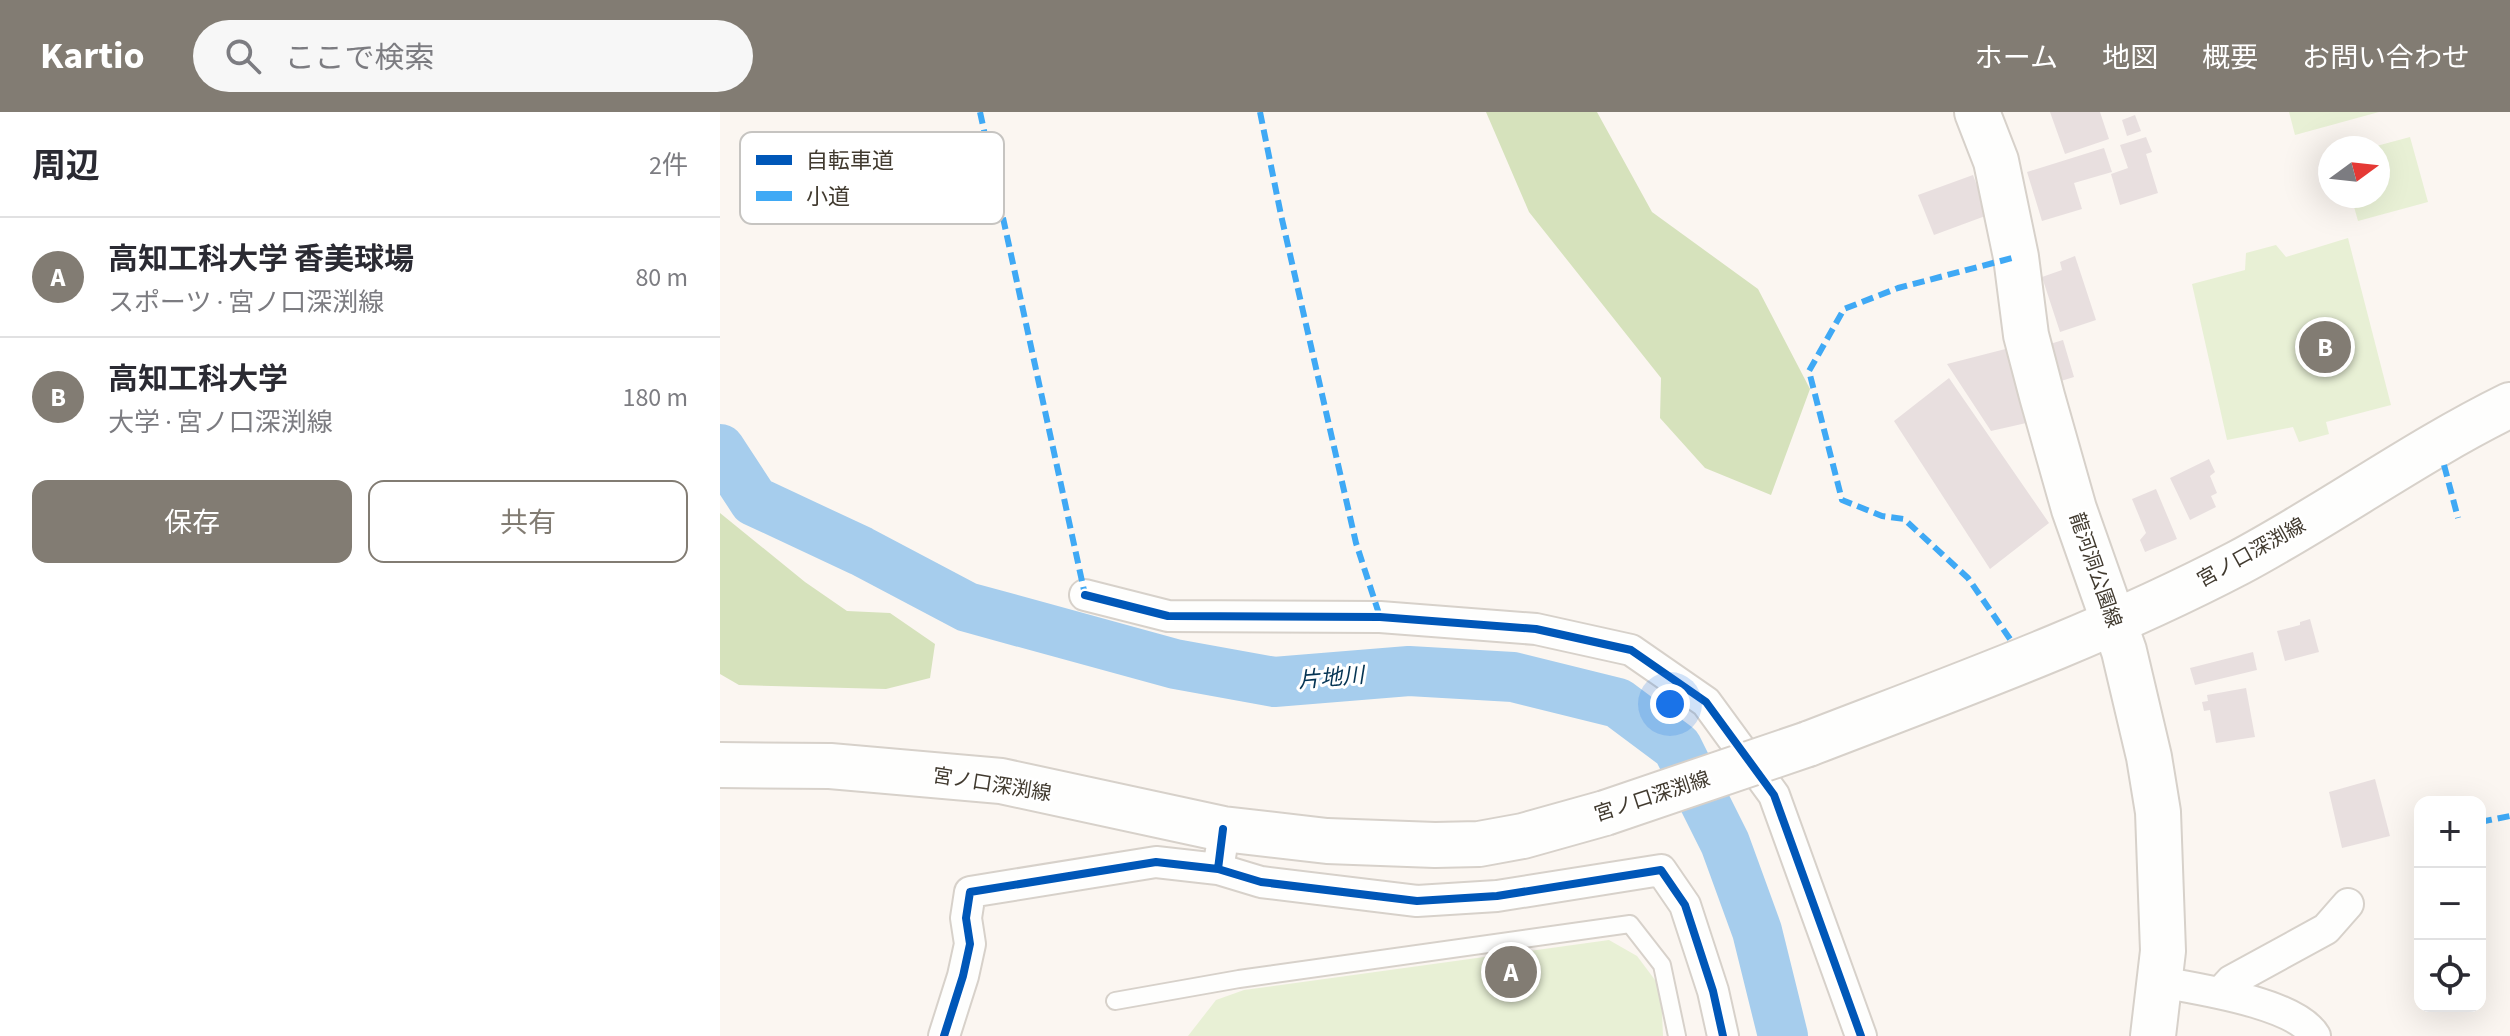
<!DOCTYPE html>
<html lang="ja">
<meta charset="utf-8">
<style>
body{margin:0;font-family:"Source Sans 3","Noto Sans JP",sans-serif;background:#f7f7f7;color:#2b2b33}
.controls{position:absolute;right:24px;bottom:24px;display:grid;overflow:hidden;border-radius:16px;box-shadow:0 8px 32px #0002}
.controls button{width:72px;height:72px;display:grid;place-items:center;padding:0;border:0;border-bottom:2px solid #e1e1e2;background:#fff;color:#2b2b33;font:40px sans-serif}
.compass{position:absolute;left:1598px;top:24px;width:72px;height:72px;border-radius:50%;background:#fff;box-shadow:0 8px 32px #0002;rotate:75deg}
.you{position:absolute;left:950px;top:592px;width:28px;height:28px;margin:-20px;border:6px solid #fff;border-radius:50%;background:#1a73e8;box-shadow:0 0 0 12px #1a73e833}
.badge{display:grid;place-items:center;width:52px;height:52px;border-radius:50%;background:#827c73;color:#fff;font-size:26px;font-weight:700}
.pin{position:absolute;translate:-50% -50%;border:4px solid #fff;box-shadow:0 2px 8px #0006}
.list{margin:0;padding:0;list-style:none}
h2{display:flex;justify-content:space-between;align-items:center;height:104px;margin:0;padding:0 32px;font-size:34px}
h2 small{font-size:26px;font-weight:400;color:#7c7c81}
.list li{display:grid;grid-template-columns:52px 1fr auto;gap:24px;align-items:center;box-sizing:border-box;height:120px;padding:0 32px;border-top:2px solid #e1e1e2}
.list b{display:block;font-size:30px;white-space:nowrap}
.list p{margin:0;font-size:26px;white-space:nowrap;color:#7c7c81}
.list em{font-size:26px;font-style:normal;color:#7c7c81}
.actions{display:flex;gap:16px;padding:24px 32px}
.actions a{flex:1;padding:18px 0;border:2px solid #827c73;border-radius:16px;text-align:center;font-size:28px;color:#827c73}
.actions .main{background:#827c73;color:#fff}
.icon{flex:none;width:44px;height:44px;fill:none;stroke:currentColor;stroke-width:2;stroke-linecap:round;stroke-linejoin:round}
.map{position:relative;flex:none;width:1790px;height:924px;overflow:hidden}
header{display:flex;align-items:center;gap:48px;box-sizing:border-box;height:112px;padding:0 40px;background:#827c73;color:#fff}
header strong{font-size:38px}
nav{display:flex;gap:44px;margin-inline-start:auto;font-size:28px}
.search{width:560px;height:72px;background:#f7f7f7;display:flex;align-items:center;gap:20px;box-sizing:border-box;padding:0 28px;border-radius:44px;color:#7c7c81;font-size:30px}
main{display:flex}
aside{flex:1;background:#fff}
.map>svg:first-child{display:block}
.green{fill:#e8f0d5}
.forest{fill:#d6e2bc}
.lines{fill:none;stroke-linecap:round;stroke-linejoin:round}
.river{stroke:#a6cded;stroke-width:50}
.building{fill:#e8dfdf}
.lane-casing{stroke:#d7d1ca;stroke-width:20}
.street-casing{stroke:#d7d1ca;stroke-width:34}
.secondary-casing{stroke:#d7d1ca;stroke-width:48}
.primary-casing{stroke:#d7d1ca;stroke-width:48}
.lane{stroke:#fefefd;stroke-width:16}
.street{stroke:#fefefd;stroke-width:30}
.secondary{stroke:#fefefd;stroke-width:44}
.primary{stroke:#fefefd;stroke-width:44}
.secondary-bridge-casing{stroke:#d7d1ca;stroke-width:48;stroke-linecap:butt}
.secondary-bridge{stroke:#fefefd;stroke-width:44}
.quiet{stroke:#3fa9f5;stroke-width:6;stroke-dasharray:12 6;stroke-linecap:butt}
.cycleway-casing{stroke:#fff;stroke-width:13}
.cycleway{stroke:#0057b8;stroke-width:8}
.labels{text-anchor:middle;stroke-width:6;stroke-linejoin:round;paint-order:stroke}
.street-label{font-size:20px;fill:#413a2f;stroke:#fff}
.water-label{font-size:22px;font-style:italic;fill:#063554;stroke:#fff}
.key{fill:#fff;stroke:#c6c4c1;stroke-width:2}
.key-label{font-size:22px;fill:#413a2f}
</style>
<header>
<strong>Kartio</strong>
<div class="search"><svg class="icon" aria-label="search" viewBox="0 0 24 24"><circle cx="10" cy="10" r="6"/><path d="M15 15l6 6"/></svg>ここで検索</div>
<nav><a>ホーム</a><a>地図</a><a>概要</a><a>お問い合わせ</a></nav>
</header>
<main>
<aside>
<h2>周辺<small>2件</small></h2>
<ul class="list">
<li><span class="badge">A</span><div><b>高知工科大学 香美球場</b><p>スポーツ · 宮ノ口深渕線</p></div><em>80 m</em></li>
<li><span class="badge">B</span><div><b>高知工科大学</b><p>大学 · 宮ノ口深渕線</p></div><em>180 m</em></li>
</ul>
<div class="actions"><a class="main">保存</a><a>共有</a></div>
</aside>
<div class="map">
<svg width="1790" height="924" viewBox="0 0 1790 924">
<rect width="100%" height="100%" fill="#fbf6f1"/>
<path class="green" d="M1569 0H1659L1575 23Z
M1690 25 1708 90 1638 109 1631 84H1658V36H1649Z
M1628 126 1671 293 1606 310 1609 322 1579 330 1573 315 1507 328 1472 172 1525 158 1526 141 1556 133 1566 145Z
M889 828 917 844 941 876 943 924H468L496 888 524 878Z"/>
<path class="forest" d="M766 0H877L932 100 1038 177 1090 277 1051 383 985 356 940 306 941 266 809 100Z
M0 401 85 470 127 499 170 501 215 532 210 566 166 577 19 573 0 562Z"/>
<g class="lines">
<path class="river" d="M0 337 34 389 141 439 247 495 455 552 554 570 689 559 793 565 898 591 957 635 1005 731 1037 819 1063 924"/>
</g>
<path class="building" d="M1330 0H1380L1389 27 1345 42Z
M1415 3 1421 19 1407 24 1402 8Z
M1426 25 1432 40 1426 42 1438 81 1400 93 1391 62 1408 56 1400 33Z
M1384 36 1392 60 1354 71 1362 97 1322 109 1307 60Z
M1253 63 1268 103 1214 123 1198 83Z
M1355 144 1376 208 1340 220 1322 165 1342 158 1340 150Z
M1343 228 1354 265 1331 272 1320 235Z
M1301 233 1319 308 1271 319 1227 252Z
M1229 266 1329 411 1270 457 1174 309Z
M1489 347 1495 360 1490 364 1497 381 1491 384 1496 395 1470 408 1450 366Z
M1436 377 1457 427 1425 440 1420 428 1426 421 1412 387Z
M1590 507 1599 540 1565 549 1557 519 1580 513V510Z
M1533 540 1537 558 1475 573 1470 556Z
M1526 576 1535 625 1496 631 1490 598 1484 599 1482 590 1488 589 1487 583Z
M1655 667 1670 724 1622 736 1609 680Z"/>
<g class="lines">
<g class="lane-casing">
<path id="lane" d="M395 889 519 867 910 812 942 853 957 924"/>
</g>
<g class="street-casing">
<path id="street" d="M365 483 448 504 660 505 816 517 911 538 986 590 1054 683 1141 924
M498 757 541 770 697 789 777 784 941 758 965 793 993 879 1003 924
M1441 870C1478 877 1576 891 1595 924
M1500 881 1511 869 1606 817 1628 792
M224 924 243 864 250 832 246 806 250 780 436 750 498 757 501 739"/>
</g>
<g class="secondary-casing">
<path id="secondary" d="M1088 632C1233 576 1380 523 1518 451 1610 402 1696 339 1790 293
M0 653 110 654 281 669 503 717 607 729 715 733 759 732 803 724 885 701"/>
</g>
<g class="primary-casing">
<path id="primary" d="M1257 0 1276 49 1296 145 1306 223 1322 284 1354 397 1404 539 1429 645 1438 700 1443 839 1433 924"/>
</g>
<use href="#lane" class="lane"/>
<use href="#street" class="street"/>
<use href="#secondary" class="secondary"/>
<use href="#primary" class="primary"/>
<g class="secondary-bridge-casing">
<path id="secondary-bridge" d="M885 701 1088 632"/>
</g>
<use href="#secondary-bridge" class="secondary-bridge"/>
<path class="quiet" d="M260 0 365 483
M540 0 561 103 636 431 660 505
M1724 353 1738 406
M1290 527 1248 466 1184 407 1162 404 1122 388 1089 259 1124 197 1178 176 1296 145
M1760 710 1790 704"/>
<g class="cycleway-casing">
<path id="cycleway" d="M365 483 448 504 660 505 816 517 911 538 986 590 1054 683 1141 924
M498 757 541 770 697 789 777 784 941 758 965 793 993 879 1003 924
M224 924 243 864 250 832 246 806 250 780 436 750 498 757 503 717"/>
</g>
<use href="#cycleway" class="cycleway"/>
</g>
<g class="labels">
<g class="street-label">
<text transform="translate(1531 440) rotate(-29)" y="7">宮ノ口深渕線</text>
<text transform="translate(1376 458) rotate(71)" y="7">龍河洞公園線</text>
<text transform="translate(272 672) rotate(9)" y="7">宮ノ口深渕線</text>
<text transform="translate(932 684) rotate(-18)" y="7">宮ノ口深渕線</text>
</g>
<g class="water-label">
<text transform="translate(611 565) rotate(-5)" y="8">片地川</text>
</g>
</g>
<rect x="20" y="20" width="264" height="92" rx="12" class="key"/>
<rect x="36" y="43" width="36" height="10" fill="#0057b8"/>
<rect x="36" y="79" width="36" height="10" fill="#3fa9f5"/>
<g class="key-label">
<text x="86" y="56">自転車道</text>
<text x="86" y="92">小道</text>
</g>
</svg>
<div class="controls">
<button>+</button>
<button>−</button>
<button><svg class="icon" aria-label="locate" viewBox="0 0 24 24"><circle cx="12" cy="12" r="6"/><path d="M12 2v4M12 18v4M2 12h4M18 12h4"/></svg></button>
</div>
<svg class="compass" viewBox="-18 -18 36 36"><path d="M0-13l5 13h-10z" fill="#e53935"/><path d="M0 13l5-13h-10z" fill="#7c7c81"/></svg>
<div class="you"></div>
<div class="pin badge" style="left:791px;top:860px">A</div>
<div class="pin badge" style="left:1605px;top:235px">B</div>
</div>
</main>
